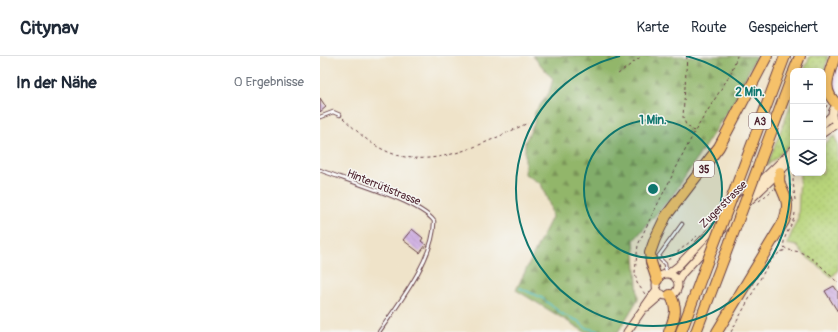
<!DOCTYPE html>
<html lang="de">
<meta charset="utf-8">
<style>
body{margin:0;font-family:Pangolin,sans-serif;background:#f6f6f7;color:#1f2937}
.controls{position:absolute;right:12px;top:12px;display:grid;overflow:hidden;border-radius:8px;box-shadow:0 2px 10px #0003}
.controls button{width:36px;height:36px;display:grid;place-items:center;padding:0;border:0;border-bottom:1px solid #e0e1e3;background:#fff;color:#1f2937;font:20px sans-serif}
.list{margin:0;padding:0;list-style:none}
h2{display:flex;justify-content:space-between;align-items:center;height:52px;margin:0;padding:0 16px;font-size:17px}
h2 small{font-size:13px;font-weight:400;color:#747a83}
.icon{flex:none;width:22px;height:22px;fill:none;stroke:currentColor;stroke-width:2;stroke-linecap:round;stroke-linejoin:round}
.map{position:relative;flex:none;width:518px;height:276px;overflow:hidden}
header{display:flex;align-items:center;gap:24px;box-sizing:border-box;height:56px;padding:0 20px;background:#fff;border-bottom:1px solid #e0e1e3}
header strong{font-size:19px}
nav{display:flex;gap:22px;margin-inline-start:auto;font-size:14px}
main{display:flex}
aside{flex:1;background:#fff}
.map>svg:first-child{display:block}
.built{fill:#e9d2ed}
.grass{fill:url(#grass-dots);stroke:#817a52}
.forest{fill:url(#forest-firs);stroke:#6e6a4a}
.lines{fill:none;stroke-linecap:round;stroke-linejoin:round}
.stream{stroke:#53c1c8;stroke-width:1.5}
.building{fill:url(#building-back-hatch)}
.service-casing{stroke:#633c43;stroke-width:4.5}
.secondary-casing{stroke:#633c43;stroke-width:9}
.motorway-casing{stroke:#633c43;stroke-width:12}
.path{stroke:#633c43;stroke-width:1;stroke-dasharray:3 3;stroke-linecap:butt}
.service{stroke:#fff;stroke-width:2.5}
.secondary{stroke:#fbe6c4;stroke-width:7}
.motorway{stroke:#f5c16b;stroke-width:10}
.motorway-bridge-casing{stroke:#633c43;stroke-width:12;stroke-linecap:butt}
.motorway-bridge{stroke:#f5c16b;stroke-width:10}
.ring{fill:none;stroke:#0f766e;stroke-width:2}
.labels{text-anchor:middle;stroke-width:3;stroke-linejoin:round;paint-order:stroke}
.shield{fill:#f6f6f2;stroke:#7e6067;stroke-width:1}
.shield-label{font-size:10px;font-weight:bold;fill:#4a1f2b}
.street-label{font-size:11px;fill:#4a1f2b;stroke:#f6f6f2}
.centre{fill:#0f766e;stroke:#f6f6f2;stroke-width:2}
.ring-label{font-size:12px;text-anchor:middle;font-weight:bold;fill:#0f766e;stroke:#f6f6f2;stroke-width:3;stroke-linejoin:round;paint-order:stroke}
</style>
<header>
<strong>Citynav</strong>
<nav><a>Karte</a><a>Route</a><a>Gespeichert</a></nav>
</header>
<main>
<aside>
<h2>In der Nähe<small>0 Ergebnisse</small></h2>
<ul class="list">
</ul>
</aside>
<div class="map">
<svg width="518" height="276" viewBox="0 0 518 276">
<defs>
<pattern id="grass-dots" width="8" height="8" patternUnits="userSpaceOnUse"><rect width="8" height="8" fill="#b8d47a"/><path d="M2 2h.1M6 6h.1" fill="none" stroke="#a0b66a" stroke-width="1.8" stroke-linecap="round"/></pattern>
<pattern id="forest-firs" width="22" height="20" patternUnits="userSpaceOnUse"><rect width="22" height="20" fill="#92b66a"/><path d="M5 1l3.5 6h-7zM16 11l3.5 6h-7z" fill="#799357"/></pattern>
<pattern id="building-back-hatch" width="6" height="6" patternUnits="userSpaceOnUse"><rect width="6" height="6" fill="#d1b4e3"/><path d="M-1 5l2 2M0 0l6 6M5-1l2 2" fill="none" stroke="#b59ac3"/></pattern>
</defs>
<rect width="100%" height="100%" fill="#f6f6f2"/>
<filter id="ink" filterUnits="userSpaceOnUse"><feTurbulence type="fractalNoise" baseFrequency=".025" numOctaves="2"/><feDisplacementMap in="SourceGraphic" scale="8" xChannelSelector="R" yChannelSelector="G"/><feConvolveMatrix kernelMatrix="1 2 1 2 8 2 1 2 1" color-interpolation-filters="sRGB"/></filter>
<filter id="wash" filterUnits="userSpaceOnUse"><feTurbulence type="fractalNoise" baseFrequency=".012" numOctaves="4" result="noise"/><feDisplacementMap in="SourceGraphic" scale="16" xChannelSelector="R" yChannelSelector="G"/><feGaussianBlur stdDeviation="0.9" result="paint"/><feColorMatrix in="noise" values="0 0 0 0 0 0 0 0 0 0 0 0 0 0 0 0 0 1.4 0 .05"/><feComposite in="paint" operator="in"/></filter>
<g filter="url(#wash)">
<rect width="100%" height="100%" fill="#efe3c9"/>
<path class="built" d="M518 6V43L511 33Z"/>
<path class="grass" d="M490 0H508L503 20V15H484Z
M473 43V86L447 110Z
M514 80 518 89V214L512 221 482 197 477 190 467 188 478 162 480 117H503V89Z"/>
<path class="forest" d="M213 0H436L413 47 355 136 314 184 318 243 298 276H265L196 234 232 161 230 150 221 128 205 118V86L214 68 215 56 229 37 233 23Z"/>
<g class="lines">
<path class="stream" d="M200 232 222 242 242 258 258 265 266 272 283 276"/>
</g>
<g id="blocks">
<path class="building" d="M0 42 6 51 0 56Z
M92 173 103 182 101 185 106 189 100 197 83 184Z
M514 230 518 236V256L505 235Z"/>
</g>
</g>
<g filter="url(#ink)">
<use href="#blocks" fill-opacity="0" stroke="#633c43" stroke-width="1"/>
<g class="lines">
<g class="service-casing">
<path id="service" d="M0 61 13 56 20 59
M0 114C27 125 98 144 114 165 115 201 79 247 59 276
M346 217 345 208 338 201 362 168"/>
</g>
<g class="secondary-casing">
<path id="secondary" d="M518 49C510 54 510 63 518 68
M503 68 512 59
M503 77 516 68
M349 217 358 210 418 147 473 94
M336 229a11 11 0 1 1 22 0a11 11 0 1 1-22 0Z
M358 225 362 218 428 146 473 103
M327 251 342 238
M307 276 337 233"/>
</g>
<g class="motorway-casing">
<path id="motorway" d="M515 0C509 19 500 34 518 49
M474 15 480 0
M440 106 473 18
M416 131 465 0
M337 224 331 206 330 197 335 183 346 160 399 91 447 0
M349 276C354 262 359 253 350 239
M361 276 386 209
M376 276 410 186
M397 276 464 165C474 137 455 136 460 116"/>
</g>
<path class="path" d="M367 0 363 61 366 69 374 75
M298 18 322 0
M504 57 507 49
M23 62C35 73 47 86 62 93 109 118 164 87 208 67
M469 128 473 131
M475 144 473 124 475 117
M439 145 454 133
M475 157C474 169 462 179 464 191 469 196 476 194 482 197 496 203 508 217 518 227
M348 204 377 180
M325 238 317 227 315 216 318 189 328 167 375 75 411 17 417 0
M359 239 363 230
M411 276 450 205 460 196 466 194"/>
<use href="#service" class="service"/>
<use href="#secondary" class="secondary"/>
<use href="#motorway" class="motorway"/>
<g class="motorway-bridge-casing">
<path id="motorway-bridge" d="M410 186 440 106
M386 209 416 131"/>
</g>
<use href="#motorway-bridge" class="motorway-bridge"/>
</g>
</g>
<circle cx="333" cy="133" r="69" fill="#0f766e" fill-opacity=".12"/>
<g class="ring">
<circle cx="333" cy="133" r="69"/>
<path d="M366 0A137 137 0 1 1 300 0"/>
</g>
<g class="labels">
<g class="shield">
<rect x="429" y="57" width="22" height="16" rx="3"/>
<rect x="374" y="105" width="20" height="16" rx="3"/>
</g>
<g class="shield-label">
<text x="440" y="69">A3</text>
<text x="384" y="117">35</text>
</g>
<g class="street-label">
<text transform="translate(64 131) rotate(22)" y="4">Hinterrütistrasse</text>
<text transform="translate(403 148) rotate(-45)" y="4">Zugerstrasse</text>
</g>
</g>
<circle cx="333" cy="133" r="6" class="centre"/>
<g class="ring-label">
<text x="430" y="40">2 Min.</text>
<text x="333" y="68">1 Min.</text>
</g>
</svg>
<div class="controls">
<button>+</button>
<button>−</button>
<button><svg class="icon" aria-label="layers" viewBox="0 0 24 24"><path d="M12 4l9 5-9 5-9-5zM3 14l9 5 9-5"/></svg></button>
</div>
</div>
</main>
